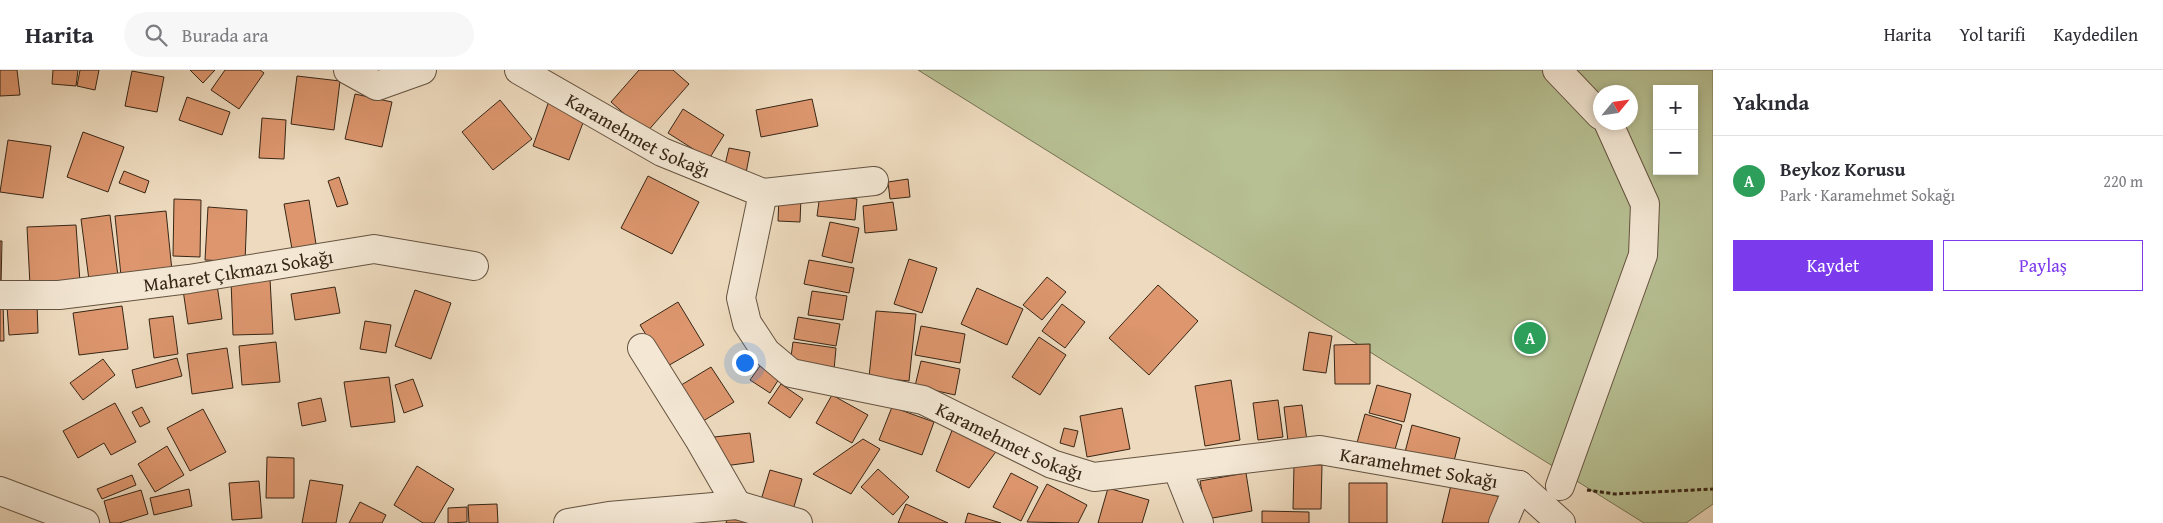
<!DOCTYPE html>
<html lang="tr">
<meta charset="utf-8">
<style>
body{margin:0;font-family:"Gentium Book Plus",serif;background:#f7f7f7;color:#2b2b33}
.controls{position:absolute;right:15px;top:15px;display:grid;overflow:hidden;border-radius:0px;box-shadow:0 2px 8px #0003}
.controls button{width:45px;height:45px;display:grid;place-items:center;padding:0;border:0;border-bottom:1px solid #e1e1e2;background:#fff;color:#2b2b33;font:25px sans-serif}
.compass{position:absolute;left:1593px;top:15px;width:45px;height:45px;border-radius:50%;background:#fff;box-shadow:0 2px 8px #0003;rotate:61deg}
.you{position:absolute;left:744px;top:292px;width:18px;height:18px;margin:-12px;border:4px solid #fff;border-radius:50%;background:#1a73e8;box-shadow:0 0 0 8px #1a73e833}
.badge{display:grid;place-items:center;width:32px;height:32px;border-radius:50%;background:#7c3aed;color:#fff;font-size:16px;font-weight:700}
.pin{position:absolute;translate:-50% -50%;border:2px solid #fff;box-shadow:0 1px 5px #0006}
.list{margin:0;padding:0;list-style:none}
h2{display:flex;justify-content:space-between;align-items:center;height:65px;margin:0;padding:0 20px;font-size:21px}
h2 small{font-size:16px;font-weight:400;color:#7c7c81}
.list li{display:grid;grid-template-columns:32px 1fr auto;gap:15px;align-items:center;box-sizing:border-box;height:90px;padding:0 20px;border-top:1px solid #e1e1e2}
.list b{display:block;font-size:19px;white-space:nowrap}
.list p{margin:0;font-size:16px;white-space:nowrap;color:#7c7c81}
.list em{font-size:16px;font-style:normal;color:#7c7c81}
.actions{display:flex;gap:10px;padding:15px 20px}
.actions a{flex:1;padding:11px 0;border:1px solid #7c3aed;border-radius:0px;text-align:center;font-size:18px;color:#7c3aed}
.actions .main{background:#7c3aed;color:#fff}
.icon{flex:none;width:28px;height:28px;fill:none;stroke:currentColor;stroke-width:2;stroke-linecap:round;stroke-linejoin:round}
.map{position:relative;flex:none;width:1713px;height:453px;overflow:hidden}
header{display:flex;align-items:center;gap:30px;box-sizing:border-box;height:70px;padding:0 25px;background:#fff;border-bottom:1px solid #e1e1e2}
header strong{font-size:24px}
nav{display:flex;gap:28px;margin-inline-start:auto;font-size:18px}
.search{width:350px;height:45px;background:#f7f7f7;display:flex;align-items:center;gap:12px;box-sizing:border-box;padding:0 18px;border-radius:28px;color:#7c7c81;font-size:19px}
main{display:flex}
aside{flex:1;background:#fff}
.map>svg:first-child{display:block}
.green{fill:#b7c093;stroke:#777354;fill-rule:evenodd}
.building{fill:#dd966e;stroke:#372616}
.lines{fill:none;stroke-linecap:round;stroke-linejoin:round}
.minor-casing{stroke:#655340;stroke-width:30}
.path{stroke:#372616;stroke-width:3;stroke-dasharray:4 2.5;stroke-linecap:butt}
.minor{stroke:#f4e8d5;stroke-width:28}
.labels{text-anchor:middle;stroke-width:5;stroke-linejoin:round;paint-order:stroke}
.street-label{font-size:19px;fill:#372616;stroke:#f4e8d5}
</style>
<header>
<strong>Harita</strong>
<div class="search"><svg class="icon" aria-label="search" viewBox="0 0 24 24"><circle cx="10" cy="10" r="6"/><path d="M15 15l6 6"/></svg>Burada ara</div>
<nav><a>Harita</a><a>Yol tarifi</a><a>Kaydedilen</a></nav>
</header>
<main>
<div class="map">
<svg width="1713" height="453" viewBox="0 0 1713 453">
<rect width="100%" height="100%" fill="#eedbbf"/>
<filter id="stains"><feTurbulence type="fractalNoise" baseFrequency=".004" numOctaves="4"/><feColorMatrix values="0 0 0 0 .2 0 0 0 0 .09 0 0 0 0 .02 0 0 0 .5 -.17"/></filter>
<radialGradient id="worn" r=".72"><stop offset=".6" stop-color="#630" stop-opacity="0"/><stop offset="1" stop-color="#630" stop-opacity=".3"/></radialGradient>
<path class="green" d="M918 0H1713V434L1686 453H1644ZM1657 19H1694V101H1657ZM1600 22H1630V52H1600Z"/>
<path class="building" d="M0 0H17L20 25 0 26Z
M53 0H78L76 16 52 14Z
M80 0H99L95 20 77 16Z
M190 0H215L203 13Z
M225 0H260L264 3 239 39 211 20Z
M639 0H673L689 14 646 63 611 32Z
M132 1 164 7 157 42 125 36Z
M297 6 340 11 334 60 291 54Z
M355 24 392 32 382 77 345 69Z
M187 27 230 42 222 65 179 50Z
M550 28 587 42 569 90 533 76Z
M812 29 818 56 761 67 756 40Z
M500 30 532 69 493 100 462 62Z
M683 39 724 65 709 89 668 63Z
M262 48 286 50 284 89 259 88Z
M83 62 124 77 108 122 67 107Z
M8 70 51 76 43 128 0 122Z
M729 78 750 82 746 103 724 99Z
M124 101 149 111 145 123 119 113Z
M648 106 699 132 672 184 621 158Z
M339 107 348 134 337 137 328 111Z
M908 109 910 127 890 129 888 112Z
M820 124 857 129 855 150 817 146Z
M779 126 801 127 800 152 778 151Z
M174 129 201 130 200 187 173 186Z
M309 130 316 174 292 179 284 134Z
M893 132 897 160 865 163 863 136Z
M208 137 247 140 245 192 205 190Z
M166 141 172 201 121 206 115 146Z
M110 145 118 206 89 210 81 149Z
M830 152 859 158 852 193 822 186Z
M76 155 80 212 30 215 27 157Z
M0 171H2L1 215H0Z
M909 189 937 198 922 243 894 234Z
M809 190 854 198 849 223 804 214Z
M1047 207 1066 222 1042 250 1023 235Z
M216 208 222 249 188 254 182 213Z
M270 209 273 264 233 265 231 210Z
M1158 215 1198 251 1149 305 1109 268Z
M335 217 340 243 295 250 291 224Z
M977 218 1023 239 1007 275 961 254Z
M415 220 451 233 431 289 395 276Z
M812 221 847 226 843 250 808 245Z
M0 231H3L4 271H0Z
M678 232 704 275 666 297 640 255Z
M37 234 38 263 9 265 7 236Z
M1062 234 1085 252 1065 278 1042 261Z
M122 236 128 279 79 285 73 243Z
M876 241 916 244 909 311 869 307Z
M173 246 178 284 154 288 149 249Z
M798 247 840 254 836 276 794 269Z
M365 251 391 255 386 283 360 279Z
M921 256 965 264 960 293 915 285Z
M1309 262 1332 266 1326 303 1303 300Z
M1039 267 1066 285 1040 325 1012 307Z
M276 272 280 312 242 315 239 276Z
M793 272 836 278 834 300 790 294Z
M1370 274V314H1335L1334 275Z
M227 278 233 318 192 324 187 284Z
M177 288 182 306 136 318 132 300Z
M103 289 115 305 83 330 70 313Z
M921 291 960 299 955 325 915 316Z
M760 296 779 309 770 323 750 310Z
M711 297 734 332 700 353 678 317Z
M389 307 395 352 351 357 344 312Z
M413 309 423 336 404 343 395 315Z
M1231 310 1240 370 1205 376 1195 316Z
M781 314 803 329 790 348 768 333Z
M1377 315 1411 324 1404 352 1369 343Z
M832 325 868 345 852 373 816 353Z
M321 328 326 351 302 356 298 333Z
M1278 330 1283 367 1258 370 1253 333Z
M115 333 136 372 111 385 104 373 78 388 63 361Z
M1302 335 1308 378 1289 380 1284 337Z
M142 337 150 352 140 357 132 342Z
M892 337 934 352 922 385 879 370Z
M1122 338 1130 379 1087 387 1080 346Z
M203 339 226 382 190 401 167 358Z
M1365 344 1402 355 1392 390 1355 380Z
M1412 355 1460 368 1452 399 1404 386Z
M953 358 998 379 969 418 936 401Z
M1064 358 1078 361 1074 377 1060 373Z
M750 363 754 392 717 397 714 367Z
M863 369 880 379 851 424 813 404Z
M167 376 184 405 155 422 138 394Z
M267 387 294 388V428H266Z
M1294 395H1322L1321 439H1293Z
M417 396 454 419 434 453H423L394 435Z
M878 399 909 427 893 445 861 417Z
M770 400 802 409 793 440 761 430Z
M1011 403 1038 417 1021 451 993 437Z
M1246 403 1252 441 1207 449 1200 411Z
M132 405 136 415 102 429 97 419Z
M310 410 343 415 336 453H302Z
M259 411 262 448 232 450 229 413Z
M1349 413H1387V453H1349Z
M1047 414 1087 435 1078 453 1027 452Z
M1451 415 1501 427 1495 453H1442Z
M1108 418 1149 430 1142 453H1098Z
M189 419 192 436 154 445 150 428Z
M141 420 148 444 119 453H110L104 431Z
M360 432 386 445 382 453H349Z
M497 434 498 453H469L468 435Z
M906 434 948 453H898Z
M467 437V452L448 453V438Z
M1262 441 1309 442V453H1262Z
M968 443 1001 453H965Z
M727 449 750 451V453H726Z"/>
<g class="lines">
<g class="minor-casing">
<g id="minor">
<path d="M348 0 377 16 422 0"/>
<path id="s1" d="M519 0 662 82 763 123 741 228 747 253 766 282 791 303 923 330 1052 394 1094 407 1320 380 1519 415"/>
<path d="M1557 0 1600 45"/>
<path d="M763 123 874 111"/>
<path id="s2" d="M0 225H59L189 209 374 179 474 196"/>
<path d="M642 278 699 369 737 435"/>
<path d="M1177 398 1199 453"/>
<path d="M1519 415 1561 453"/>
<path d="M1560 416 1643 185 1645 134 1608 52"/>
<path d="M0 421 85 453"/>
<path d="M568 453 609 446 737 435 798 453"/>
<path d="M1503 453 1519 415"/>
</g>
</g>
<path class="path" d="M1587 420 1615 424 1713 419"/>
<use href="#minor" class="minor"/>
</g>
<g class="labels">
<g class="street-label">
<text dy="7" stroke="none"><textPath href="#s1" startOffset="136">Karamehmet Sokağı</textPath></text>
<text dy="7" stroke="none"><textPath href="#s2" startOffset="240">Maharet Çıkmazı Sokağı</textPath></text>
<text dy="7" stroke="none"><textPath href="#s1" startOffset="705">Karamehmet Sokağı</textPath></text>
<text dy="7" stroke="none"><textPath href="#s1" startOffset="1125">Karamehmet Sokağı</textPath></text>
</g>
</g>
<rect width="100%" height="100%" filter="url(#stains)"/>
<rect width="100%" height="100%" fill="url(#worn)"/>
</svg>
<div class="controls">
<button>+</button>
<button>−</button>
</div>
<svg class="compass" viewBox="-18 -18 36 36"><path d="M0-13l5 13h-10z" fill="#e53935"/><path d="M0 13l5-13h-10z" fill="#7c7c81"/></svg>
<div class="you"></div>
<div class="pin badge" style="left:1530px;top:268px;background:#2e9e5b">A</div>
</div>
<aside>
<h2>Yakında<small></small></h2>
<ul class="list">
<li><span class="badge" style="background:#2e9e5b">A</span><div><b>Beykoz Korusu</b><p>Park · Karamehmet Sokağı</p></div><em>220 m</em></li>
</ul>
<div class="actions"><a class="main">Kaydet</a><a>Paylaş</a></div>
</aside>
</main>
